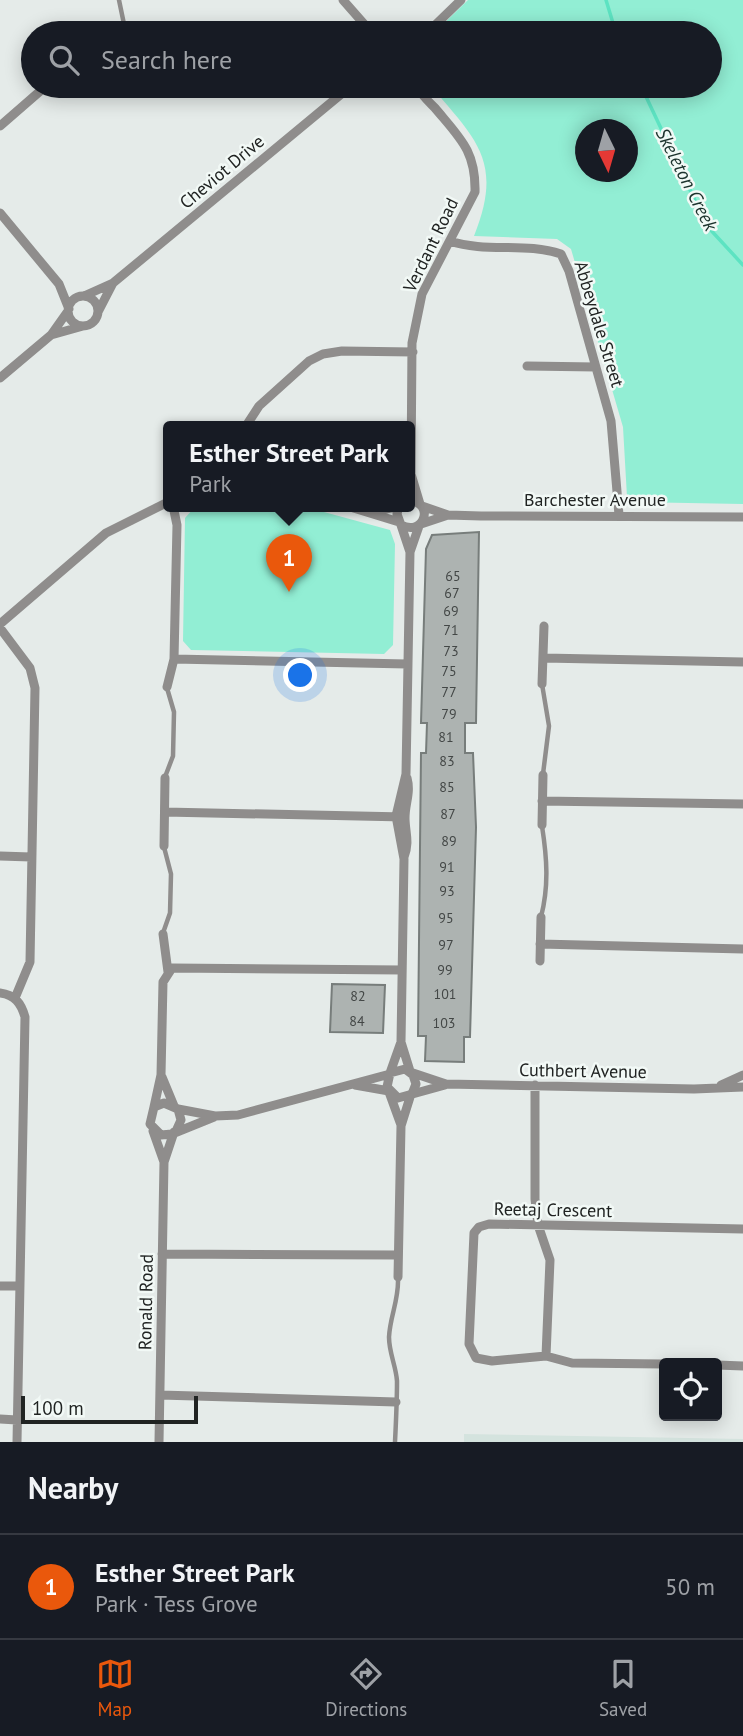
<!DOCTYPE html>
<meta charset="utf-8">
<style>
body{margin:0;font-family:"PT Sans",sans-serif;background:#242831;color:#f1f3f6}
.controls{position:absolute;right:21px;bottom:21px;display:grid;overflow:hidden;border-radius:7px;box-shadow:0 4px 18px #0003}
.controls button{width:63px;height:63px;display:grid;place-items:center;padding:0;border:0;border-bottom:2px solid #363941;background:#171b24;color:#f1f3f6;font:35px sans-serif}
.compass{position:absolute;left:575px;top:119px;width:63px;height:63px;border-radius:50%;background:#171b24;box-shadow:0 4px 18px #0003;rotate:175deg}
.scale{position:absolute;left:21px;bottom:18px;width:177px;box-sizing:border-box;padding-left:7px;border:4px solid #202322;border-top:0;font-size:19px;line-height:24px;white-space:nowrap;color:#202322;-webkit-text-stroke:5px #f2f9f6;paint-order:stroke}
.you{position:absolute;left:301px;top:676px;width:24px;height:24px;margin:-18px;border:5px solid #fff;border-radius:50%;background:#1a73e8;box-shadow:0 0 0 10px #1a73e833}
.badge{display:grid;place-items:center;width:46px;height:46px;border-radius:50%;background:#ea580c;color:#fff;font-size:23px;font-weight:700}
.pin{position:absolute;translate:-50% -58px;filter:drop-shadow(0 2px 4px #0008)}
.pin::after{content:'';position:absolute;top:37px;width:24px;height:21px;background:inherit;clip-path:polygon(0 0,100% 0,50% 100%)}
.popup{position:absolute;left:163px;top:421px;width:252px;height:91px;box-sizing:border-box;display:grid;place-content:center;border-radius:7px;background:#171b24;filter:drop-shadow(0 2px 5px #0005);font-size:23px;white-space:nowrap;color:#9ea1a6}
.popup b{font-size:26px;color:#f1f3f6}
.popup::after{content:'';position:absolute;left:50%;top:100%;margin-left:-14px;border:14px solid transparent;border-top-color:#171b24}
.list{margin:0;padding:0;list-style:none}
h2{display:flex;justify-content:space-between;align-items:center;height:91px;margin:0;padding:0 28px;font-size:30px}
h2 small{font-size:23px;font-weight:400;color:#9ea1a6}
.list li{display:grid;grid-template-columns:46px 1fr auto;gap:21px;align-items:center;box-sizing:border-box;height:105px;padding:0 28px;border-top:2px solid #363941}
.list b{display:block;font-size:26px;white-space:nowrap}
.list p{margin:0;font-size:23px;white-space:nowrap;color:#9ea1a6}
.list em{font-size:23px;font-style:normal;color:#9ea1a6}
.icon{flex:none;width:38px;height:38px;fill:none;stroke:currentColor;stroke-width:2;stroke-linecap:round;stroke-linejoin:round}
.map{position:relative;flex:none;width:743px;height:1442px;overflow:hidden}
.search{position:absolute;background:#171b24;box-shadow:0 4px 18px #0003;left:21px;right:21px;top:21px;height:77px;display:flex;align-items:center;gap:18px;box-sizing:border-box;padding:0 24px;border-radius:38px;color:#9ea1a6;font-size:26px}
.sheet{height:196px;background:#171b24}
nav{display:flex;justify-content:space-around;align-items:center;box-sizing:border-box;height:98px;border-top:2px solid #363941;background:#171b24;font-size:19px;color:#9ea1a6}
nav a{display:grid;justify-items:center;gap:4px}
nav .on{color:#ea580c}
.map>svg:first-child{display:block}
.built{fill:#d4e3de}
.green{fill:#92eed4;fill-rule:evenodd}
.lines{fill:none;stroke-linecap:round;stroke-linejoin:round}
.stream{stroke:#5de3c2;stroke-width:3.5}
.building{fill:#adb3b1;stroke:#777d7b;stroke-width:2}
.service{stroke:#8f8d8c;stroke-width:4.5}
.minor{stroke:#8f8d8c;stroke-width:9}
.labels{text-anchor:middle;stroke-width:5;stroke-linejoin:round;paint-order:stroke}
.number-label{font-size:14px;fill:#434746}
.street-label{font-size:18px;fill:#202322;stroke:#f2f9f6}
.water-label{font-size:19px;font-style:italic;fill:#1c332d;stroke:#f2f9f6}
</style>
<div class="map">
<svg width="743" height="1442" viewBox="0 0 743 1442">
<rect width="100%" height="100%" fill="#e5ebe9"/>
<path class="built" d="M464 1434 743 1439V1442H464Z"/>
<path class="green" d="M468 0H743V504L633 502 627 497 623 427 571 249 557 239 474 236C504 161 476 140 431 86H710V33H434ZM586 130H628V172H586Z
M201 506H302L390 530 395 544 393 645 384 654 191 650 183 641 185 518 194 508Z"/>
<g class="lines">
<path class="stream" d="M606 0 616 33
M641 86 707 226 743 265"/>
</g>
<path class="building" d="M479 532 476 723H465V753H473L476 827 470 1037H464V1062L425 1061 426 1036H418L421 753H426L427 723H421L426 549 432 535Z
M332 984 385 985 383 1033 330 1032Z"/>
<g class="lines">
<path class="service" d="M119 0 125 29 142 33
M542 684 549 726 543 774
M165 777 173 756 174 712 167 688
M541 917C549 886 547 858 542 826
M163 933 170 913 171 874 164 847
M395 1442C396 1422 397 1401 397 1381 396 1366 389 1353 389 1337 390 1316 399 1300 398 1278"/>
<path class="minor" d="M343 0 372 33
M119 33 125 29
M427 33 461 0
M404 86 420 92
M417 86C421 95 428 101 435 108 460 138 476 151 475 192L422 294 412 343 411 474 420 504
M0 126 46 86
M0 213 59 284 69 309
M450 241C486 253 525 242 561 254L569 271 611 421 619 515
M84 296 113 283 351 86
M68 311a15 15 0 1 1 30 0a15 15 0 1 1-30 0Z
M98 312 113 283
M51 335 83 326
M527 366 596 367
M0 378 51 335 68 311
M246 426 259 406 309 361 323 354 342 351 413 352
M347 506 399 522
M399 506 397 514 401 525C424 537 435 503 410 501
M422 506 448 515 481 516 743 517
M373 512 399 506
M421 524 448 515
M401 525 410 552
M0 624 106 533 168 502
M0 628 30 668 35 688 30 962 15 998
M544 658 743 662
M174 659 407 664
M542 684 544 626
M167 687 174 659 177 525 173 506
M542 801 743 804
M165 812 405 817
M542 825 543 775
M164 846 165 778
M0 856 31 857
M404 857C410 842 405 832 405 818 405 803 411 793 407 778
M163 934 168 972
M540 944 743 949
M540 961 541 917
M0 993C15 995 21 1003 25 1017L17 1442
M401 1042 410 1071
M410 1072 446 1084 694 1089 743 1087
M390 1073 401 1042 404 859 396 816 406 774 410 552 419 526
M162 1077 174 1106
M355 1085 389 1091
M535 1085V1199L538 1225 550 1260 546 1356
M721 1085 743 1075
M389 1092 401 1125
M412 1094 416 1084 413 1075 405 1069 390 1073 387 1087 398 1098 445 1085
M154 1107 161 1075 163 982 172 968 402 970
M178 1109 215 1116 238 1115 390 1074
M153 1131 164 1162
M176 1131 181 1120 178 1109 164 1103 154 1107 150 1124 161 1135 172 1134 214 1117
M162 1254 398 1255
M398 1277 401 1126 411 1094
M0 1286H20
M664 1364 572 1363 546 1356 492 1361 476 1358 469 1344 474 1233 479 1227 489 1224 743 1229
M717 1365 743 1366
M160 1395 396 1402
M0 1419 17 1420
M159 1442 164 1162 174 1132"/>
</g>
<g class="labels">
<g class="number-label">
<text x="453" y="581">65</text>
<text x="452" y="598">67</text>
<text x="451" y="616">69</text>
<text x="451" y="635">71</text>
<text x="451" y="656">73</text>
<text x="449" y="676">75</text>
<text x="449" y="697">77</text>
<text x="449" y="719">79</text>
<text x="446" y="742">81</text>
<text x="447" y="766">83</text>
<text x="447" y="792">85</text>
<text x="448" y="819">87</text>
<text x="449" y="846">89</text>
<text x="447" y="872">91</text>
<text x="447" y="896">93</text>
<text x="446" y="923">95</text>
<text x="446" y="950">97</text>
<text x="445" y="975">99</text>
<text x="445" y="999">101</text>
<text x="358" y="1001">82</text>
<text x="357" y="1026">84</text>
<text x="444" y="1028">103</text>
</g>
<g class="street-label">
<text transform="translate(222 172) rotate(-40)" y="6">Cheviot Drive</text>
<text transform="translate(431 245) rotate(-64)" y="6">Verdant Road</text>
<text transform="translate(599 324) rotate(73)" y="6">Abbeydale Street</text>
<text x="595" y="506">Barchester Avenue</text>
<text transform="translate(583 1071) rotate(1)" y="6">Cuthbert Avenue</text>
<text transform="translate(553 1210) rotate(1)" y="6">Reetaj Crescent</text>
<text transform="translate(146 1302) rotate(-89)" y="6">Ronald Road</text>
</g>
<g class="water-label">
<text transform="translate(687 179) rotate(63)" y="7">Skeleton Creek</text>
</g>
</g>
</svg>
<div class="controls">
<button><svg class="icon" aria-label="locate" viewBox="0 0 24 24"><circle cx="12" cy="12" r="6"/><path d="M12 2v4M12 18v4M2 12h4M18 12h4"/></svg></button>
</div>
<svg class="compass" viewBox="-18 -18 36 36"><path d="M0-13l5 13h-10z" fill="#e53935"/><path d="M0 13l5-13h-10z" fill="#9ea1a6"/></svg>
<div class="scale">100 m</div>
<div class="you"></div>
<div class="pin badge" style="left:289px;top:592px">1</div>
<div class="popup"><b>Esther Street Park</b>Park</div>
<div class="search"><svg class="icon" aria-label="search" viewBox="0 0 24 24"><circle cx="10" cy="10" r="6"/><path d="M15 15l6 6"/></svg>Search here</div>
</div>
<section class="sheet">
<h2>Nearby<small></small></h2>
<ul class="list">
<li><span class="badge">1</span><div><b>Esther Street Park</b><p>Park · Tess Grove</p></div><em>50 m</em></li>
</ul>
</section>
<nav>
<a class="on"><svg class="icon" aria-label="map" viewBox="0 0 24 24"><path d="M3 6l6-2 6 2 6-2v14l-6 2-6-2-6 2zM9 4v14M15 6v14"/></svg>Map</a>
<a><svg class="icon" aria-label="directions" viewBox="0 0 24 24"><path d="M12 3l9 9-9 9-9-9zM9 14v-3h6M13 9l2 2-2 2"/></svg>Directions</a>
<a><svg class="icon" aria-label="saved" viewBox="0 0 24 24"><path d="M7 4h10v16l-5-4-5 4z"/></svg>Saved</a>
</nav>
